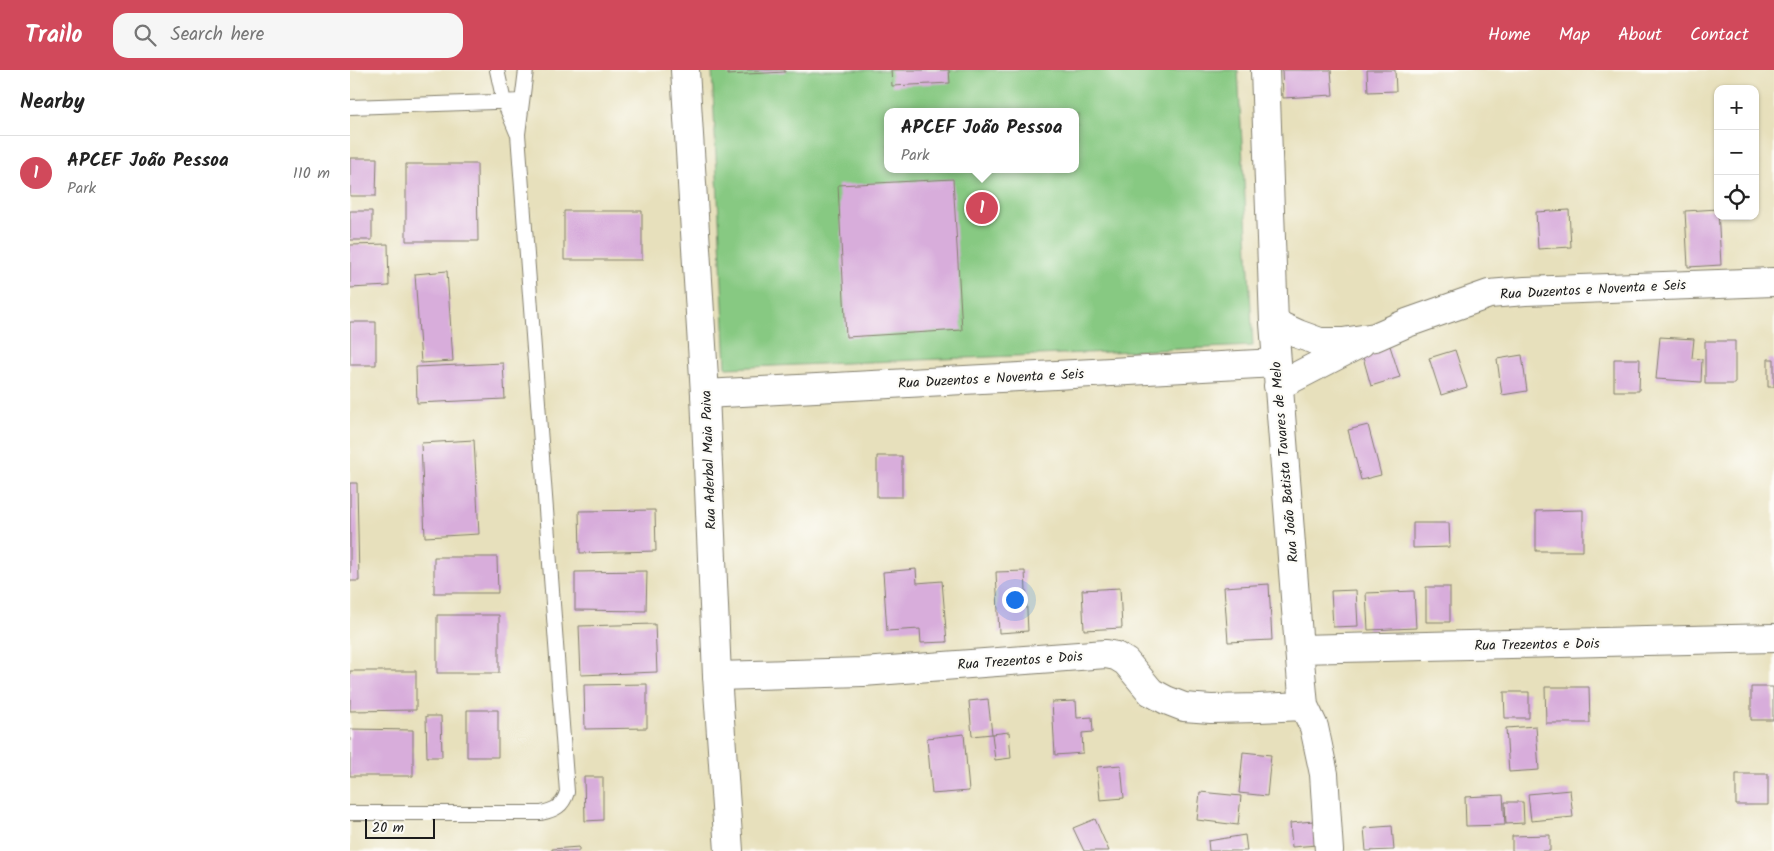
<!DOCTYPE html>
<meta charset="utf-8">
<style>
body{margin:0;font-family:Kalam,sans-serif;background:#f6f6f6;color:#222}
.controls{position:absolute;right:15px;top:15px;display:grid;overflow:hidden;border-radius:10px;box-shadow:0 1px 4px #0004}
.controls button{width:45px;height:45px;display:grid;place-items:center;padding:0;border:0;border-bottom:1px solid #e0e0e0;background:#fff;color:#222;font:25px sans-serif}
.scale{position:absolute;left:15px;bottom:12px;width:70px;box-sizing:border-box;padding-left:5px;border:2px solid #1c1c1c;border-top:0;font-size:14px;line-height:18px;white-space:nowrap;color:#1c1c1c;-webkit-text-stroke:4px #fdfcf7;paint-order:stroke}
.you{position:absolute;left:664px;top:529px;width:18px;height:18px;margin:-12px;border:4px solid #fff;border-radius:50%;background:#1a73e8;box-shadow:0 0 0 8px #1a73e833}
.badge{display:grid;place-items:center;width:32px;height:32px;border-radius:50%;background:#d1495b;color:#fff;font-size:16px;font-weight:700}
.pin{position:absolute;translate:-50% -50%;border:2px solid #fff;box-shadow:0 1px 5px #0006}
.popup{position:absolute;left:534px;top:38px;width:195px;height:65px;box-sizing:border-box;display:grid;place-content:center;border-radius:10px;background:#fff;filter:drop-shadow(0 1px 4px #0005);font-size:16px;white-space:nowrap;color:#767676}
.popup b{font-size:19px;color:#222}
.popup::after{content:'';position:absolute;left:50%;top:100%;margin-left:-10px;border:10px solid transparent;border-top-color:#fff}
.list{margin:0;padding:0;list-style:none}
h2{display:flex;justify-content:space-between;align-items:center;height:65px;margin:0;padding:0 20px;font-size:21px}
h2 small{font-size:16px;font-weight:400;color:#767676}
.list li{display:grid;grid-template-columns:32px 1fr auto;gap:15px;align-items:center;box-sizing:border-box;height:75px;padding:0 20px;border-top:1px solid #e0e0e0}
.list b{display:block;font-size:19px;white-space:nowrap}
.list p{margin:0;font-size:16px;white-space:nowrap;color:#767676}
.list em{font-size:16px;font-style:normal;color:#767676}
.icon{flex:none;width:28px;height:28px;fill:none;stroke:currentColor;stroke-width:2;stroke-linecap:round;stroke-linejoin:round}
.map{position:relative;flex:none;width:1424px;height:781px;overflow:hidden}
header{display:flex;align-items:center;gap:30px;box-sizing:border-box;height:70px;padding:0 25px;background:#d1495b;color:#fff}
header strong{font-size:24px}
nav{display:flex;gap:28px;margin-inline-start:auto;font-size:18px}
.search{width:350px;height:45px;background:#f6f6f6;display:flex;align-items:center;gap:12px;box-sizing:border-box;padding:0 18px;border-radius:15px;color:#767676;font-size:19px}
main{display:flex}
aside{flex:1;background:#fff}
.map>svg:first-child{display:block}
.green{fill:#87c982;stroke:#52724f;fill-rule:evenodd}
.building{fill:#d8addb}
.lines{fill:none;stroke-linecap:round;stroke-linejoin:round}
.service-casing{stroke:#827e6c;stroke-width:16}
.minor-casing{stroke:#827e6c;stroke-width:30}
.primary-casing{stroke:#827e6c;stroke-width:30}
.service{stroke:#fff;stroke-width:14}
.minor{stroke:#fff;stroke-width:28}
.primary{stroke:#fff;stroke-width:28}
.labels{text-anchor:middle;stroke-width:4.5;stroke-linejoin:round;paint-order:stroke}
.street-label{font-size:14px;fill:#1c1c1c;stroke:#fdfcf7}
</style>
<header>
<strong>Trailo</strong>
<div class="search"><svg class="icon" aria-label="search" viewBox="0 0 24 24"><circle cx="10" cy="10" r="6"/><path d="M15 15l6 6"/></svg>Search here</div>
<nav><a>Home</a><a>Map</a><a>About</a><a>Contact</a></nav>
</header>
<main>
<aside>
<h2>Nearby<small></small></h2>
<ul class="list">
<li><span class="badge">1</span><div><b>APCEF João Pessoa</b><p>Park</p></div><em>110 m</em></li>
</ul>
</aside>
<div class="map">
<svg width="1424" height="781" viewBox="0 0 1424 781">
<rect width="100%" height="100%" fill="#fdfcf7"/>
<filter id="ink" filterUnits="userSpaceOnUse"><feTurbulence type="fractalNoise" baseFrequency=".02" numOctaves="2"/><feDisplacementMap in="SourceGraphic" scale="10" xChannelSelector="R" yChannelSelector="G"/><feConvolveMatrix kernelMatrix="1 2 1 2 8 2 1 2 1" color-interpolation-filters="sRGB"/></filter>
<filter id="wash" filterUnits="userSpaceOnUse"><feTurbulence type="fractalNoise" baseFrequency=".0096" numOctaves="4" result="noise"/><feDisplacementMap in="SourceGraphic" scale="20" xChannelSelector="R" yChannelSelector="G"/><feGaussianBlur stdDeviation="1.12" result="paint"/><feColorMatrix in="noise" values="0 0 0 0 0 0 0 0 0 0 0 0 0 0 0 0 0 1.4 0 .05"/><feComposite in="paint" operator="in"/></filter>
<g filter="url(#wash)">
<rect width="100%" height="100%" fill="#e7e0bc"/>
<path class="green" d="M362 0H888L903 276 376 298ZM538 42H726V99H538Z"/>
<g id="blocks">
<path class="building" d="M378 0H435V2L378 5Z
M541 0H599L600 13 542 16Z
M932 0H981L983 25 933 28Z
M1017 0H1045L1046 21 1018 22Z
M0 88H27L26 126H0Z
M56 94H127L128 171H56Z
M603 109 612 260 496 267 488 115Z
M1368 139 1371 195 1338 197 1335 141Z
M1219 140 1221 177 1188 179 1186 142Z
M0 141H22V170H0Z
M214 141H292V190H214Z
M38 174 39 216 0 218V175Z
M97 201 103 291 71 293 65 204Z
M0 252H26V295H0Z
M1310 267 1344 269 1342 288 1352 289 1351 312 1306 309Z
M1355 271H1385V314H1355Z
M1040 276 1050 307 1021 316 1012 284Z
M1105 280 1117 317 1091 325 1079 288Z
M1172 285 1177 321 1152 325 1147 289Z
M1264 289H1290L1289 321H1264Z
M1418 289H1424V317H1418Z
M153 293 155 329 67 333 66 297Z
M1018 355 1031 405 1011 410 998 360Z
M124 370 129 464 75 467 71 373Z
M527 386H552V427H527Z
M0 413H7L9 511H0Z
M305 440 306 481 230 483 229 441Z
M1233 440V481H1186V441Z
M1063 453H1099L1100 477 1063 478Z
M84 487H147L148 523H84Z
M566 499 567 513 592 511 597 572 571 573 570 559 537 561 533 502Z
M297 501 296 541 225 540V502Z
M675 501 678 561 649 563 646 502Z
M919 514 922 570 878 572 874 517Z
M1076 517H1100V552H1076Z
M770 518 772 558 734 560 732 520Z
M1006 520 1008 556 983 557 981 521Z
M1064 521 1066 558 1018 560 1016 523Z
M87 545H149V603H87Z
M305 554 307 602 231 605 229 556Z
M0 601H66V640L0 641Z
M297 614V658L235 659 234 615Z
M1195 617H1239L1240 653H1196Z
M1401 617H1423V650H1401Z
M1154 622H1179V648H1155Z
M638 629 642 664 622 666 619 631Z
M726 631 727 648 742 647 743 662 732 663 733 683 705 685 702 632Z
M117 640H148V687H117Z
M76 646H91L92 687H77Z
M1186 656 1189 700 1159 702 1156 658Z
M0 659 63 660V706H0Z
M659 662 661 688 645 690 642 664Z
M614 664 619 721 582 724 577 668Z
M893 682 921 685 917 726 889 723Z
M771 695 774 728 750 730 747 697Z
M1386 704H1418V735H1386Z
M234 707H253V750L235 751Z
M1220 720 1223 747 1181 751 1178 724Z
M850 722 891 726 888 755 847 750Z
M1153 725 1155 755 1116 756 1115 727Z
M1155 732H1173L1174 753 1156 754Z
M745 749 759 781H734L723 758Z
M964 751 967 775 942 777 940 753Z
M1042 756 1044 780 1016 781 1014 758Z
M895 765 897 781H859L858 771Z
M1200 765V781H1162V766Z
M229 777V781H202V779Z"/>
</g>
</g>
<g filter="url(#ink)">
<use href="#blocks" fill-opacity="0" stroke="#827e6c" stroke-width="1"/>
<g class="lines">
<g class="service-casing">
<path id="service" d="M147 0 154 32 167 63
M0 37 172 31
M0 743H191C205 740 213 736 217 722L168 64 176 0"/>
</g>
<g class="minor-casing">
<path id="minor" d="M915 0 924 253 949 579 954 636 964 657 974 704 979 781
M924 253 948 264 970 272H993L1025 267 1057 253 1139 224 1175 221 1424 212
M928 316 1011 273
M355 324 926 293
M949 579 1424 568
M367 606 513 602 756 584 766 586 776 592 801 622 816 630 834 637 861 639 908 638 954 636"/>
</g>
<g class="primary-casing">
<path id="primary" d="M335 0 355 324 367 606 379 781"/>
</g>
<use href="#service" class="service"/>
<use href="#minor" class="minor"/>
<use href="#primary" class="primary"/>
</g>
</g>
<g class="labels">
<g class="street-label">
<text transform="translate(1243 219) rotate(-3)" y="5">Rua Duzentos e Noventa e Seis</text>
<text transform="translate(641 308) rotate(-3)" y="5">Rua Duzentos e Noventa e Seis</text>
<text transform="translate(358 390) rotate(-92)" y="5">Rua Aderbal Maia Paiva</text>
<text transform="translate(934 392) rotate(-95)" y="5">Rua João Batista Tavares de Melo</text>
<text transform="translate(1187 574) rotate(-1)" y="5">Rua Trezentos e Dois</text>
<text transform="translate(670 590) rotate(-4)" y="5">Rua Trezentos e Dois</text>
</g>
</g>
</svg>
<div class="controls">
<button>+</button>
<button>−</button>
<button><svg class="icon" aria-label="locate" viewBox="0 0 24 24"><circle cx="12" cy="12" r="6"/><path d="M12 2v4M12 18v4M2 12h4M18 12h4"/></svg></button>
</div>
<div class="scale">20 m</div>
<div class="you"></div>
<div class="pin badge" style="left:632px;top:138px">1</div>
<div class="popup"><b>APCEF João Pessoa</b>Park</div>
</div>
</main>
